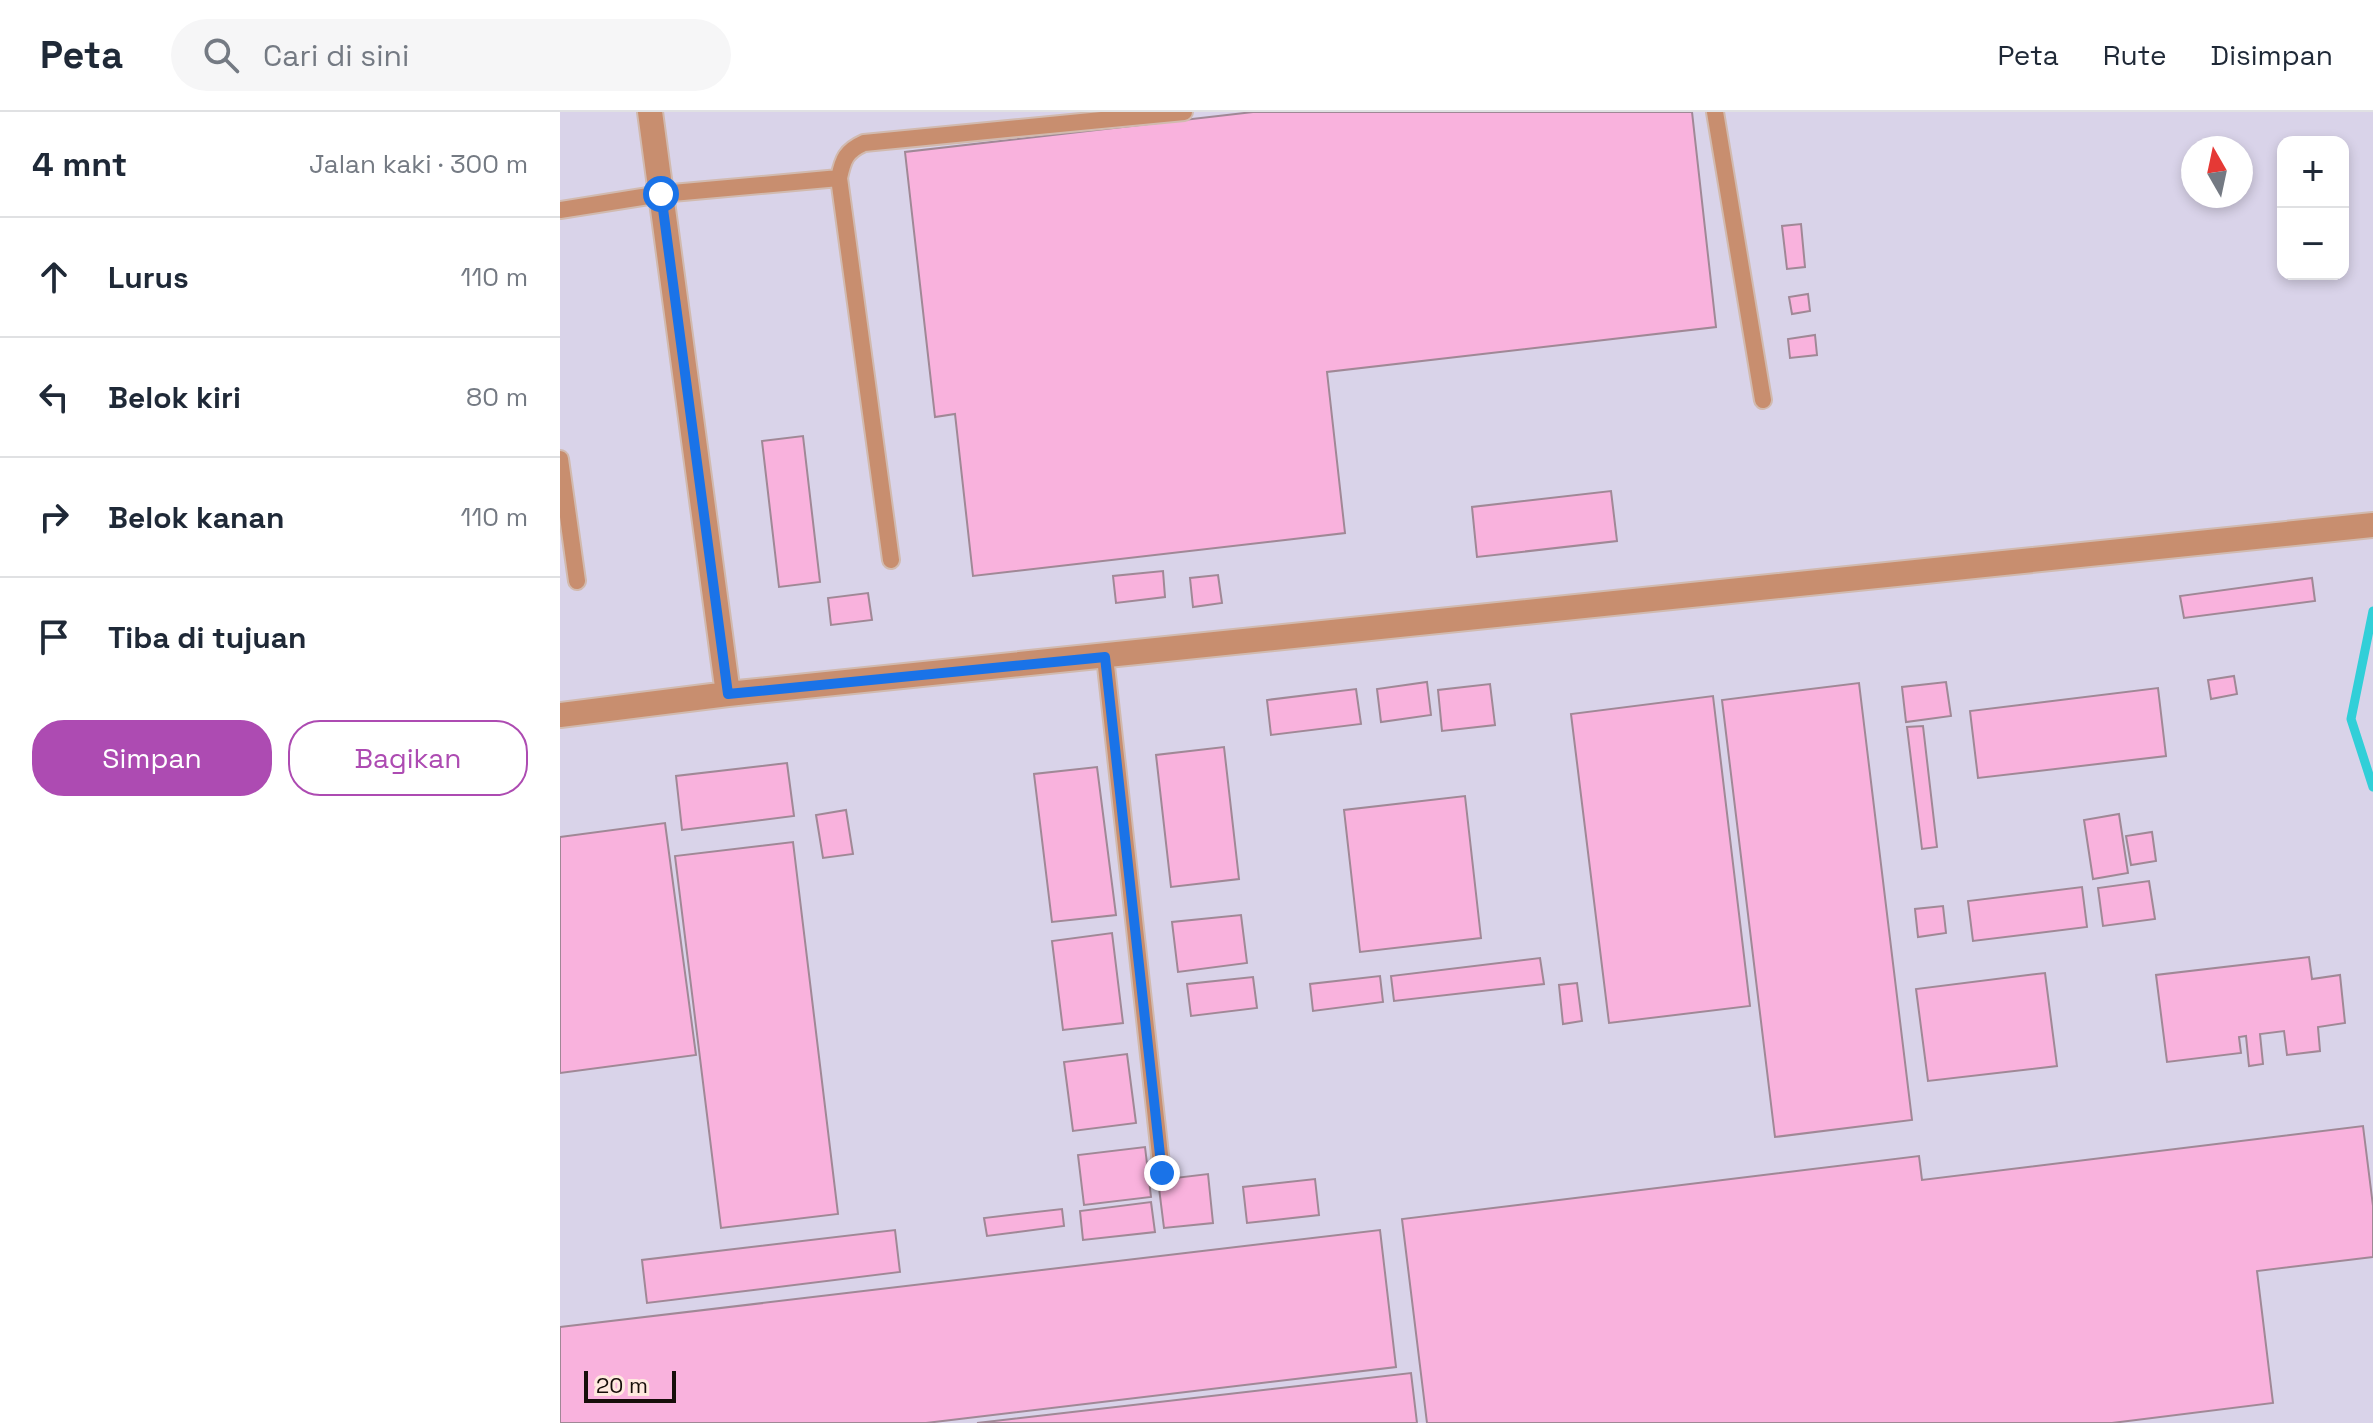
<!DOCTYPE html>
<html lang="id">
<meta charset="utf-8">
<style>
body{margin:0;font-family:"Space Grotesk",sans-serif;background:#f6f6f7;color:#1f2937}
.controls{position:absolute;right:24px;top:24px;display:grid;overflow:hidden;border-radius:16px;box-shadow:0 4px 12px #0003}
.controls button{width:72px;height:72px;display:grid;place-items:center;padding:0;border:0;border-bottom:2px solid #e0e1e3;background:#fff;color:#1f2937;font:40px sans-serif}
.compass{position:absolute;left:1621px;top:24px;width:72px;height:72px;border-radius:50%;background:#fff;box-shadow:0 4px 12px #0003;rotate:351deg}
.scale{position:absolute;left:24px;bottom:20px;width:92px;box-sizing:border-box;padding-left:8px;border:4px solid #170e0a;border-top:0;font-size:22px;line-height:28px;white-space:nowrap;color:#170e0a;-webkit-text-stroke:6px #ffe9df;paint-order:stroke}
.stop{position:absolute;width:24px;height:24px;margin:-18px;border:6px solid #1a73e8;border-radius:50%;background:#fff}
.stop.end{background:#1a73e8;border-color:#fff;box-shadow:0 2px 8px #0008}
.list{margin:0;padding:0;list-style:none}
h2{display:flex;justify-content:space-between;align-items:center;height:104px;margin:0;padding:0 32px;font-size:34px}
h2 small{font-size:26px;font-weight:400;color:#747a83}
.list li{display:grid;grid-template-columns:52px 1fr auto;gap:24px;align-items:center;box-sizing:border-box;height:120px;padding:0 32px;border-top:2px solid #e0e1e3}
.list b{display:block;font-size:30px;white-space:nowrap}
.list em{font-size:26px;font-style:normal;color:#747a83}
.actions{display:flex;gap:16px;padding:24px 32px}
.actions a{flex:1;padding:18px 0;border:2px solid #ad4bb2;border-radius:32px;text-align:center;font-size:28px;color:#ad4bb2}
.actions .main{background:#ad4bb2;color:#fff}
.icon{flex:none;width:44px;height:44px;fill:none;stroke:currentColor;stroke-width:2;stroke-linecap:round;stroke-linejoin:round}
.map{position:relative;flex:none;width:1813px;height:1311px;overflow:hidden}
header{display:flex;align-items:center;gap:48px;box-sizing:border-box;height:112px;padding:0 40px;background:#fff;border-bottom:2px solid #e0e1e3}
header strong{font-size:38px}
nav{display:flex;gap:44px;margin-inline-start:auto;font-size:28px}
.search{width:560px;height:72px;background:#f6f6f7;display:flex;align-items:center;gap:20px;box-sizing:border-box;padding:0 28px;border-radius:44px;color:#747a83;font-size:30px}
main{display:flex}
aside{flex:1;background:#fff}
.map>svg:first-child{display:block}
.industrial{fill:#d9d3e9;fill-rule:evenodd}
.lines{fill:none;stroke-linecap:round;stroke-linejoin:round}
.stream{stroke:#31cfd8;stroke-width:9}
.building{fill:#f9b2dd;stroke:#a08896;stroke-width:2}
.service-casing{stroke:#d1baaf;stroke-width:20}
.minor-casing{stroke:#d1baaf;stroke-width:28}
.service{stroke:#c88e6f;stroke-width:16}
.minor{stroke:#c88e6f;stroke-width:24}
.route{stroke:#1a73e8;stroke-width:10}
</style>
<header>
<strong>Peta</strong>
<div class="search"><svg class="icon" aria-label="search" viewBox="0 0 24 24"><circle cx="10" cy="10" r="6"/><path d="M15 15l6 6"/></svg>Cari di sini</div>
<nav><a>Peta</a><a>Rute</a><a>Disimpan</a></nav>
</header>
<main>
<aside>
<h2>4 mnt<small>Jalan kaki · 300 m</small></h2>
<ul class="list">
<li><svg class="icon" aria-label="ahead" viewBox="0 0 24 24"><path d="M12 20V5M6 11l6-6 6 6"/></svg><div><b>Lurus</b></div><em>110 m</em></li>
<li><svg class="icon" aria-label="left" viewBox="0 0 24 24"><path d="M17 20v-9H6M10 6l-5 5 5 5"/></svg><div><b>Belok kiri</b></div><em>80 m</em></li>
<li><svg class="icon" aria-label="right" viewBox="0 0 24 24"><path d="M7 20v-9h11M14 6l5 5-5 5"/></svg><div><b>Belok kanan</b></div><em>110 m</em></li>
<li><svg class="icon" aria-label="arrive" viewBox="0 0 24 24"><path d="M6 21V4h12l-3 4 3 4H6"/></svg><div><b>Tiba di tujuan</b></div></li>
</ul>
<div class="actions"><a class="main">Simpan</a><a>Bagikan</a></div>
</aside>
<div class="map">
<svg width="1813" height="1311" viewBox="0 0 1813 1311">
<rect width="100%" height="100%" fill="#f5dbce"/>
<path class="industrial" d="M0 0H1813V1311H0ZM1723 30H1783V162H1723ZM1633 36H1681V84H1633Z"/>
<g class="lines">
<path class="stream" d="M1813 499 1791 607 1813 675"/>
</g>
<path class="building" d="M693 0H1132L1156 215 767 260 785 421 413 464 395 302 375 305 345 40Z
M1241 112 1245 155 1227 157 1222 114Z
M1248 182 1250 199 1232 202 1229 185Z
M1255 223 1257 243 1230 246 1228 227Z
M243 324 260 470 219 475 202 329Z
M1051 379 1057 429 917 445 912 395Z
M603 459 605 485 556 491 553 464Z
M658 463 662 491 633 495 630 466Z
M1752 466 1755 489 1624 506 1620 484Z
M308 481 312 508 271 513 268 486Z
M1674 564 1677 582 1651 587 1648 568Z
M867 570 871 603 821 610 817 577Z
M1386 570 1391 604 1346 610 1342 575Z
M1299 571 1352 1008 1215 1025 1162 588Z
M930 572 935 613 882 619 878 578Z
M1598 576 1606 644 1418 666 1410 599Z
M796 577 801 612 711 623 707 588Z
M1153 584 1190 894 1049 911 1011 602Z
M1363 614 1377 735 1362 737 1347 615Z
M664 635 679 767 611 775 596 643Z
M227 651 234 704 122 718 116 664Z
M537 655 556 803 492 810 474 662Z
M905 684 921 826 800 840 784 698Z
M286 698 293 742 263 746 256 703Z
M1559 702 1568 761 1533 767 1524 708Z
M105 711 136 943 0 961V725Z
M1592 720 1596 749 1571 753 1566 724Z
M233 730 278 1102 161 1116 115 744Z
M1589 769 1595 807 1543 814 1538 776Z
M1522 775 1527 815 1413 829 1408 789Z
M1383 794 1386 821 1358 825 1355 797Z
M681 803 687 851 618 860 612 810Z
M552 821 563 911 503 918 492 829Z
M1749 845 1752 867 1780 863 1785 911 1758 915 1760 939 1727 943 1724 919 1700 922 1703 952 1689 954 1686 924 1679 925 1681 941 1607 950 1596 863Z
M980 846 984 872 834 889 831 864Z
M1485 861 1497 954 1368 969 1356 877Z
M820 864 823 890 753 899 750 872Z
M693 865 697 896 631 904 627 872Z
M1017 871 1022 909 1003 912 999 873Z
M567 942 576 1011 513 1019 504 950Z
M1803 1014 1813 1094V1145L1697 1159 1713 1291 1552 1311H867L842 1107 1359 1044 1362 1068Z
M585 1035 591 1085 524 1093 518 1043Z
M648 1062 653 1111 604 1116 598 1068Z
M755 1067 759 1103 687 1111 683 1075Z
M591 1090 595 1120 523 1128 520 1099Z
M502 1097 504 1114 427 1124 424 1106Z
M335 1118 340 1160 87 1191 82 1148Z
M820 1118 836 1255 366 1311H0V1215Z
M851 1261 857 1311H417Z"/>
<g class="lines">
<g class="service-casing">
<path id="service" d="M1155 0 1203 288
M0 98 101 82 279 66
M0 347 17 469
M331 448 279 66C283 47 286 39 304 31L624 0
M545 545 602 1061"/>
</g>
<g class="minor-casing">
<path id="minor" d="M90 0 168 582
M0 603 168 582 1813 413"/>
</g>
<use href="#service" class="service"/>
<use href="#minor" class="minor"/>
</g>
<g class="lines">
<path class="route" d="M101 82 168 582 545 545 602 1061"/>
</g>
</svg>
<div class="controls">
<button>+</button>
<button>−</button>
</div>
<svg class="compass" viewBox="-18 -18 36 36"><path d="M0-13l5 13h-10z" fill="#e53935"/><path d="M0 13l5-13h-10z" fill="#747a83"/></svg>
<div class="scale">20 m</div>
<div class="stop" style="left:101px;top:82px"></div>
<div class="stop end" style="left:602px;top:1061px"></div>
</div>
</main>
